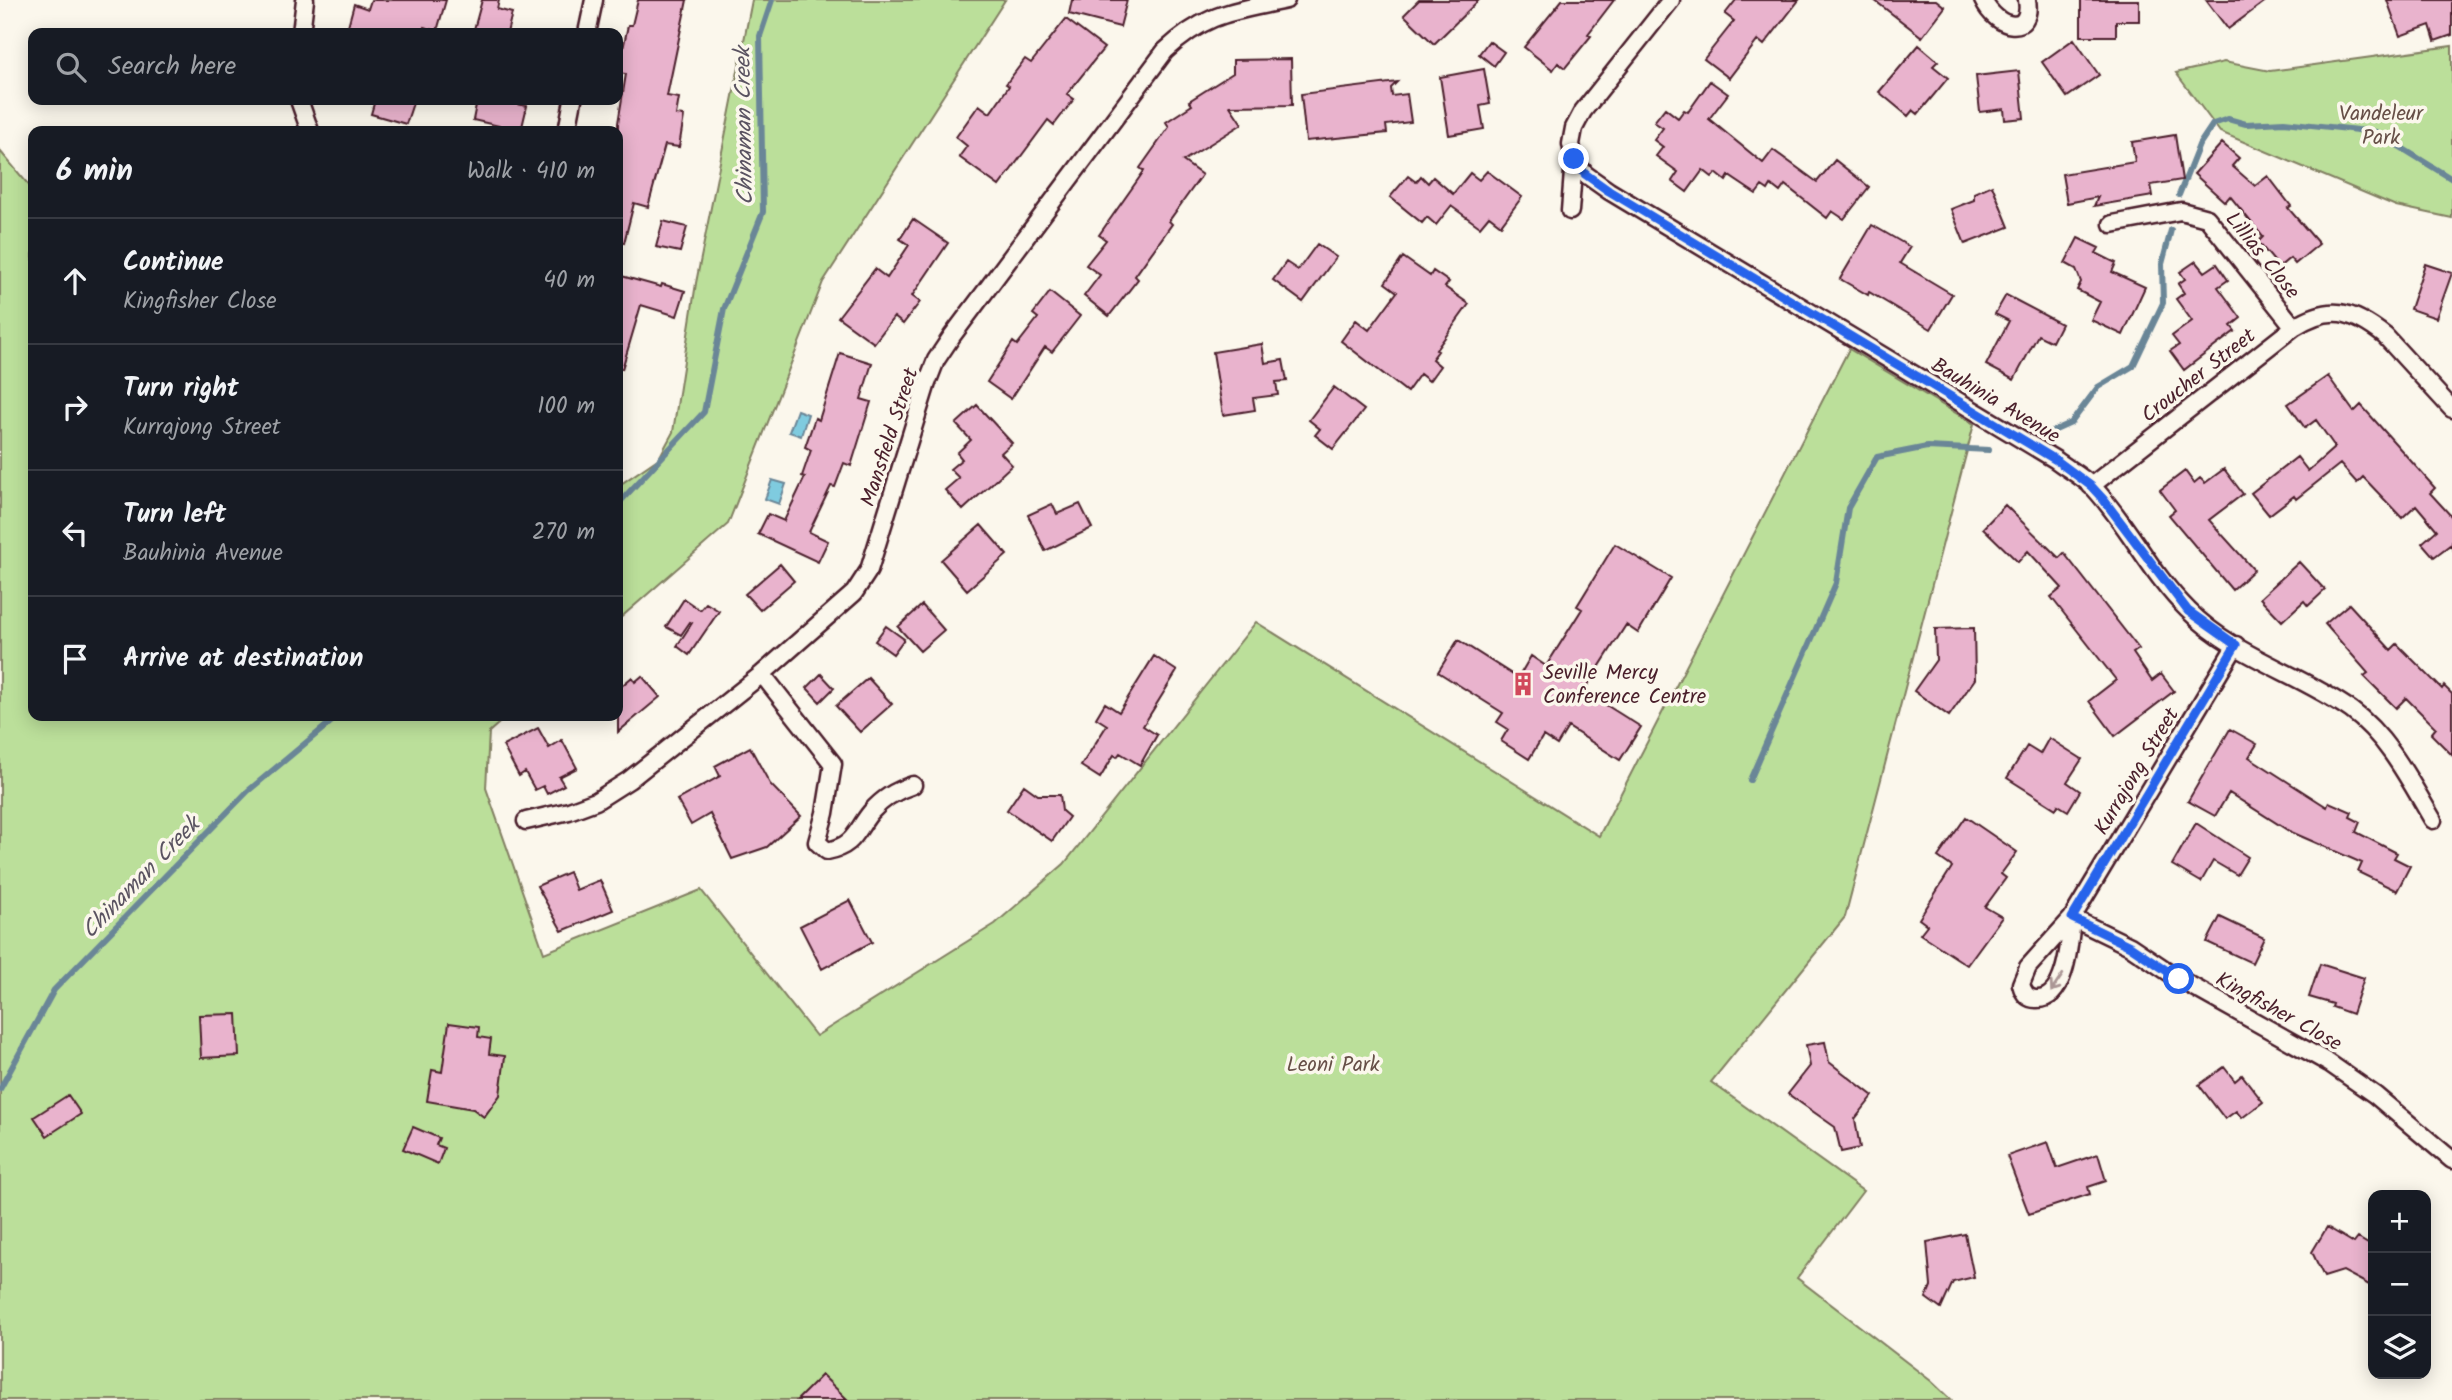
<!DOCTYPE html>
<meta charset="utf-8">
<style>
body{margin:0;font-family:Kalam,sans-serif;background:#242831;color:#f1f3f6}
.controls{position:absolute;right:21px;bottom:21px;display:grid;overflow:hidden;border-radius:14px;box-shadow:0 4px 18px #0003}
.controls button{width:63px;height:63px;display:grid;place-items:center;padding:0;border:0;border-bottom:2px solid #363941;background:#171b24;color:#f1f3f6;font:35px sans-serif}
.stop{position:absolute;width:21px;height:21px;margin:-16px;border:5px solid #2563eb;border-radius:50%;background:#fff}
.stop.end{background:#2563eb;border-color:#fff;box-shadow:0 2px 7px #0008}
.list{margin:0;padding:0;list-style:none}
h2{display:flex;justify-content:space-between;align-items:center;height:91px;margin:0;padding:0 28px;font-size:30px}
h2 small{font-size:23px;font-weight:400;color:#9ea1a6}
.list li{display:grid;grid-template-columns:46px 1fr auto;gap:21px;align-items:center;box-sizing:border-box;height:126px;padding:0 28px;border-top:2px solid #363941}
.list b{display:block;font-size:26px;white-space:nowrap}
.list p{margin:0;font-size:23px;white-space:nowrap;color:#9ea1a6}
.list em{font-size:23px;font-style:normal;color:#9ea1a6}
.icon{flex:none;width:38px;height:38px;fill:none;stroke:currentColor;stroke-width:2;stroke-linecap:round;stroke-linejoin:round}
.map{position:relative;flex:none;width:2452px;height:1400px;overflow:hidden}
.search{position:absolute;background:#171b24;box-shadow:0 4px 18px #0003;left:28px;top:28px;width:595px;height:77px;display:flex;align-items:center;gap:18px;box-sizing:border-box;padding:0 24px;border-radius:14px;color:#9ea1a6;font-size:26px}
.panel{position:absolute;background:#171b24;box-shadow:0 4px 18px #0003;left:28px;top:126px;width:595px;height:595px;border-radius:14px}
.map>svg:first-child{display:block}
.green{fill:#bbdf9a;stroke:#827f62;stroke-width:2}
.water{fill:#7fcbdf;stroke:#6a8697;stroke-width:2}
.lines{fill:none;stroke-linecap:round;stroke-linejoin:round}
.stream{stroke:#6a8697;stroke-width:6}
.building{fill:#e9b3cd;stroke:#4a1f2b;stroke-width:2}
.minor-casing{stroke:#4a1f2b;stroke-width:21}
.minor{stroke:#fbf7ec;stroke-width:16}
.oneway{stroke:#ab9695}
.route{stroke:#2563eb;stroke-width:9}
.labels{text-anchor:middle;stroke-width:7;stroke-linejoin:round;paint-order:stroke}
.park-label{font-size:21px;fill:#664f47;stroke:#fbf7ec}
.street-label{font-size:21px;fill:#4a1f2b;stroke:#fbf7ec}
.poi-label{font-size:21px;fill:#4a1f2b;stroke:#fbf7ec;text-anchor:start}
.water-label{font-size:23px;font-style:italic;fill:#5a5361;stroke:#fbf7ec}
</style>
<div class="map">
<svg width="2452" height="1400" viewBox="0 0 2452 1400">
<rect width="100%" height="100%" fill="#fbf7ec"/>
<filter id="ink" filterUnits="userSpaceOnUse"><feTurbulence type="fractalNoise" baseFrequency=".0143" numOctaves="2"/><feDisplacementMap in="SourceGraphic" scale="14" xChannelSelector="R" yChannelSelector="G"/><feConvolveMatrix kernelMatrix="1 2 1 2 8 2 1 2 1" color-interpolation-filters="sRGB"/></filter>
<g filter="url(#ink)">
<path class="green" d="M752 0H1005L823 282 728 524 618 620V486L659 458 673 432 696 283Z
M2452 46V218L2396 206 2220 132 2176 73 2224 62 2270 71Z
M0 151 33 190V716H507L489 732 486 788 544 953 701 890 816 1036 995 924 1064 864 1256 622 1599 836 1849 349 1974 424 1845 917 1711 1082 1863 1191 1797 1278 1931 1381 1951 1400H0Z"/>
<path class="water" d="M797 410 808 414 801 436 789 432Z
M772 480 786 484 779 504 765 499Z"/>
<g class="lines">
<path class="stream" d="M2179 195 2199 145 2213 124 2228 119 2246 124 2284 122 2376 132 2452 179
M2051 432 2071 423 2098 387 2133 366 2163 303 2162 264 2171 230
M618 504 704 412 724 309 763 212 760 36 772 0
M1750 780 1836 583 1848 508 1877 457 1927 447 1989 450
M0 1089 54 990 248 791 338 716"/>
</g>
<path class="building" d="M371 0H446L437 31 424 27 422 33H375L348 26 354 4 368 9Z
M482 0H499L497 9 512 13 507 33H473Z
M638 0H687L667 96 679 98 676 115 684 116 679 147 665 145 648 207 634 203 624 243 618 242V123L626 74 618 73 628 25H632Z
M1072 0H1127L1120 27 1069 14Z
M1419 0H1479L1434 44 1404 15Z
M1562 0H1614L1588 34 1591 36 1565 68 1558 63 1553 70 1524 47Z
M1736 0H1799L1764 45 1758 40 1729 78 1704 59 1734 21 1725 14Z
M1874 0H1936L1945 7 1922 37Z
M2081 0H2139V21H2116V36H2081Z
M2206 0H2267L2228 29Z
M2387 0H2452V35L2435 41 2430 25 2400 36Z
M1066 19 1104 48 1067 94 1074 99 1054 125 1048 120 999 186 959 157 967 146 956 137 979 105 990 113 1009 86 1006 84 1025 59 1031 63Z
M2074 39 2099 75 2067 97 2042 62Z
M1489 41 1504 52 1494 66 1479 54Z
M1919 45 1938 61 1933 66 1948 78 1918 114 1913 110 1908 116 1879 92Z
M1291 59 1292 105 1230 106 1242 124 1183 161 1202 175 1169 221 1172 224 1135 276 1138 279 1109 316 1084 296 1100 275 1086 265 1106 240 1099 235 1144 171 1140 168 1169 127 1166 122 1192 105 1189 101 1233 73V60Z
M1484 69 1490 104 1480 106 1484 129 1449 135 1440 77Z
M2019 71 2024 118 2005 120 2004 109 1980 112 1976 76Z
M1710 81 1728 94 1709 119 1763 163 1773 150 1817 182 1835 160 1869 187 1844 219 1832 211 1827 218 1785 185 1780 192 1771 185 1768 190 1762 186 1756 194 1729 176 1726 181 1716 173 1712 177 1703 170 1687 192 1672 181 1678 172 1656 156 1663 147 1654 140 1663 128 1654 122 1665 108 1678 118 1684 110 1688 112Z
M1397 82 1391 88 1392 96 1407 94 1411 122 1386 125 1387 133 1306 141 1301 94Z
M375 100H414L406 124 371 114Z
M477 100H513L512 103 527 106 521 131 473 120Z
M2175 135 2182 180 2151 185 2153 196 2094 206 2098 197 2067 203 2062 174 2135 162 2132 142Z
M2222 143 2239 158 2232 166 2255 186 2268 176 2291 206 2288 208 2319 244 2295 264 2290 258 2279 267 2258 242 2263 237 2230 196 2225 202 2194 174Z
M1487 171 1522 197 1501 225 1489 216 1480 227 1451 206 1436 225 1427 217 1422 223 1390 197 1408 176 1416 182 1421 176 1428 183 1433 177 1453 194 1470 173 1479 180Z
M1992 185 2009 227 1965 244 1951 209 1974 200V193Z
M913 219 948 243 912 296 920 302 903 324 894 317 874 343 838 317 875 269 887 278 909 245 900 239Z
M663 221 687 227 680 252 656 247Z
M1872 225 1910 247 1900 263 1952 294 1931 329 1869 292 1868 295 1840 279Z
M2078 238 2099 248 2096 253 2116 263 2112 272 2145 287 2123 335 2091 320 2100 302 2077 290 2081 282 2076 269 2065 263Z
M1317 244 1336 257 1303 302 1273 280 1286 262 1298 270Z
M1403 257 1430 276 1433 271 1449 282 1445 287 1469 304 1436 350 1438 351 1432 359 1440 366 1429 381 1420 374 1407 392 1341 341 1356 320 1369 330 1397 292 1385 283Z
M2196 261 2205 272 2217 264 2228 280 2218 287 2241 318 2231 326 2235 331 2184 370 2170 351 2179 345 2172 336 2192 321 2176 299 2184 293 2178 284 2185 279 2180 272Z
M2425 264 2452 273 2436 318 2410 309Z
M618 275 661 287 662 284 685 291 677 316 641 305 622 369 618 368Z
M1050 292 1080 316 1052 352 1045 347 1011 399 987 382 1013 342 1017 345 1038 318 1033 314Z
M2006 295 2061 324 2052 342 2038 335 2014 380 1986 365 2009 321 1995 314Z
M1262 344 1265 363 1283 360 1287 381 1276 382 1278 395 1253 398 1255 410 1223 415 1213 352Z
M840 353 872 363 861 399 871 402 851 466 844 463 835 487 831 486 809 532 828 541 818 562 758 534 768 514 784 521 805 477 802 476 811 450 805 447 815 418 819 420Z
M2328 376 2354 412 2361 405 2435 488 2430 493 2452 517V548L2450 545 2434 557 2422 543 2437 530 2416 505 2402 518 2363 477 2357 483 2340 464 2296 499 2294 496 2269 515 2251 493 2297 457 2308 471 2335 447 2316 420 2305 428 2288 404Z
M1334 387 1364 410 1333 449 1315 435 1320 429 1309 420Z
M977 405 1012 443 1001 453 1012 465 963 510 945 490 959 478 950 469 962 459 957 453 971 440 956 424Z
M2224 469 2243 494 2209 520 2254 570 2232 590 2169 515 2175 510 2160 490 2185 471 2194 483 2200 478 2205 483Z
M1052 504 1057 514 1080 504 1092 528 1045 551 1028 515Z
M2005 505 2059 558 2064 553 2139 649 2133 653 2152 681 2161 674 2174 691 2115 736 2089 701 2116 680 2051 597 2062 588 2028 551 2018 562 1983 528Z
M981 525 1007 555 967 590 941 560Z
M1615 544 1671 578 1638 633 1626 625 1584 691 1641 727 1620 760 1568 727 1557 745 1543 736 1529 759 1501 741 1508 729 1497 722 1503 713 1438 672 1458 640 1518 678 1531 656 1546 666 1582 609 1577 606Z
M2299 562 2325 590 2308 606 2304 601 2282 621 2260 598Z
M780 564 794 581 760 610 745 594Z
M684 599 700 610 706 603 719 611 689 655 677 646 692 623 690 622 681 635 666 627Z
M2349 604 2391 650 2397 644 2442 689 2444 686 2452 694V755L2431 734 2436 728 2406 698 2396 708 2364 676 2368 673 2325 624Z
M922 605 944 630 920 651 898 627Z
M886 626 904 639 893 654 875 641Z
M1974 628 1975 679 1949 716 1914 691 1936 660 1935 629Z
M1154 656 1177 671 1143 726 1157 735 1140 765 1120 753 1117 757 1114 755 1100 778 1081 766 1107 725 1096 718 1105 703 1119 712Z
M821 674 834 688 820 702 807 688Z
M642 676 660 697 618 732V689L632 677 635 682Z
M868 678 892 704 860 732 836 706Z
M538 728 549 748 562 740 577 768 559 777 564 785 547 794 543 786 535 790 525 772 519 776 503 746Z
M2230 729 2257 744 2249 757 2327 807 2329 802 2352 812 2350 817 2360 822 2356 832 2397 853 2394 858 2410 866 2397 891 2358 872 2362 863 2289 831 2229 793 2215 816 2188 801Z
M2049 738 2082 759 2067 782 2080 791 2068 811 2058 805 2056 809 2007 778 2027 746 2040 754Z
M750 747 770 784 801 816 767 847 732 859 710 814 691 825 677 800 720 776 715 766Z
M1024 785 1038 795H1060L1062 811 1069 817 1052 841 1007 810Z
M1966 817 2017 852 2001 874 2006 878 1985 907 2002 917 1967 965 1920 934 1927 925 1919 919 1952 867 1938 857Z
M2196 823 2248 857 2237 875 2213 861 2201 882 2172 865Z
M569 872 576 890 600 880 613 910 562 931 537 886Z
M850 900 872 942 822 969 800 926Z
M2220 917 2264 938 2252 963 2207 942Z
M2320 964 2364 978 2352 1014 2332 1007 2333 1004 2309 997Z
M237 1014 239 1056 201 1058 199 1015Z
M449 1023 479 1027 478 1037 491 1039 489 1054 505 1056 500 1095 484 1117 473 1109 427 1101 432 1070 442 1072Z
M1825 1042 1829 1062 1873 1096 1855 1119 1860 1148 1841 1152 1835 1127 1788 1094 1810 1066 1806 1045Z
M2224 1067 2235 1081 2242 1075 2263 1102 2242 1118 2236 1111 2225 1119 2199 1085Z
M68 1095 81 1114 47 1136 34 1117Z
M413 1127 439 1138 436 1145 444 1148 438 1164 403 1149Z
M2048 1142 2057 1168 2098 1154 2106 1181 2088 1187 2090 1194 2029 1214 2007 1156Z
M2327 1227 2354 1243 2358 1238 2373 1247V1287L2343 1271 2324 1277 2312 1252Z
M1965 1234 1974 1277 1953 1282 1941 1309 1926 1298 1931 1286 1927 1242Z
M822 1375 848 1400H797Z"/>
<g class="lines">
<g class="minor-casing">
<path id="minor" d="M1983 0C1997 30 2033 36 2027 0
M301 33 305 0
M587 33 594 0
M299 100 310 131
M567 131 573 100
M1574 159 1585 174 1609 191 2056 460C2068 469 2083 477 2094 488 2129 526 2151 574 2188 610 2233 656 2299 673 2351 710 2388 737 2410 781 2433 820
M1570 211 1574 159 1571 144 1574 128 1583 111 1671 0
M2112 224 2181 211 2207 218 2294 327
M2091 486 2294 327C2330 304 2352 310 2385 336L2452 409
M762 674 833 764 825 813 817 842 827 851C855 846 856 830 871 812 882 799 897 790 913 785
M526 821 569 811 596 801 629 780 762 674 854 593 869 570 927 383 936 360 952 336 1165 51C1207 12 1232 12 1286 0
M2072 918C2070 938 2067 1001 2036 999 2027 999 2023 992 2021 984L2028 967 2072 918 2236 645
M2072 918 2130 946 2179 979 2329 1063 2375 1095 2452 1160"/>
</g>
<use href="#minor" class="minor"/>
</g>
<defs><path id="oneway-shaft" d="M-6 0H5M1.5-3L5.5 0L1.5 3" fill="none" stroke-width="1.6" stroke-linecap="round" stroke-linejoin="round" transform="scale(1.75)"/></defs>
<use class="oneway" href="#oneway-shaft" transform="translate(2057 983) rotate(124)"/>
</g>
<g class="lines" filter="url(#ink)">
<path class="route" d="M1574 159 1585 174 1609 191 2056 460 2091 486 2103 499 2188 611 2236 645 2072 918 2130 946 2179 979"/>
</g>
<defs>
<g id="building-bare" transform="scale(1.89)"><path d="M-4-6H4V6H1V3H-1V6H-4ZM-2.5-4.3h1.7v1.8h-1.7ZM.8-4.3h1.7v1.8H.8ZM-2.5-1h1.7V.8h-1.7ZM.8-1h1.7V.8H.8Z" fill="#d1495b" stroke="#fbf7ec" stroke-width="2.5" paint-order="stroke"/></g>
</defs>
<g fill-rule="evenodd">
<use href="#building-bare" x="1523" y="684"/>
</g>
<g class="labels">
<g class="park-label">
<text x="2381" y="120">Vandeleur<tspan x="2381" dy="24">Park</tspan></text>
<text x="1333" y="1071">Leoni Park</text>
</g>
<g class="street-label">
<text transform="translate(2263 255) rotate(51)" y="7">Lillias Close</text>
<text transform="translate(2198 375) rotate(-38)" y="7">Croucher Street</text>
<text transform="translate(1996 400) rotate(31)" y="7">Bauhinia Avenue</text>
<text transform="translate(889 437) rotate(-72)" y="7">Mansfield Street</text>
<text transform="translate(2136 771) rotate(-59)" y="7">Kurrajong Street</text>
<text transform="translate(2279 1011) rotate(29)" y="7">Kingfisher Close</text>
</g>
<g class="poi-label">
<text x="1543" y="679">Seville Mercy<tspan x="1543" dy="24">Conference Centre</tspan></text>
</g>
<g class="water-label">
<text transform="translate(743 126) rotate(-91)" y="8">Chinaman Creek</text>
<text transform="translate(140 877) rotate(-46)" y="8">Chinaman Creek</text>
</g>
</g>
</svg>
<div class="controls">
<button>+</button>
<button>−</button>
<button><svg class="icon" aria-label="layers" viewBox="0 0 24 24"><path d="M12 4l9 5-9 5-9-5zM3 14l9 5 9-5"/></svg></button>
</div>
<div class="stop" style="left:2179px;top:979px"></div>
<div class="stop end" style="left:1574px;top:159px"></div>
<div class="search"><svg class="icon" aria-label="search" viewBox="0 0 24 24"><circle cx="10" cy="10" r="6"/><path d="M15 15l6 6"/></svg>Search here</div>
<section class="panel">
<h2>6 min<small>Walk · 410 m</small></h2>
<ul class="list">
<li><svg class="icon" aria-label="ahead" viewBox="0 0 24 24"><path d="M12 20V5M6 11l6-6 6 6"/></svg><div><b>Continue</b><p>Kingfisher Close</p></div><em>40 m</em></li>
<li><svg class="icon" aria-label="right" viewBox="0 0 24 24"><path d="M7 20v-9h11M14 6l5 5-5 5"/></svg><div><b>Turn right</b><p>Kurrajong Street</p></div><em>100 m</em></li>
<li><svg class="icon" aria-label="left" viewBox="0 0 24 24"><path d="M17 20v-9H6M10 6l-5 5 5 5"/></svg><div><b>Turn left</b><p>Bauhinia Avenue</p></div><em>270 m</em></li>
<li><svg class="icon" aria-label="arrive" viewBox="0 0 24 24"><path d="M6 21V4h12l-3 4 3 4H6"/></svg><div><b>Arrive at destination</b></div></li>
</ul>
</section>
</div>
